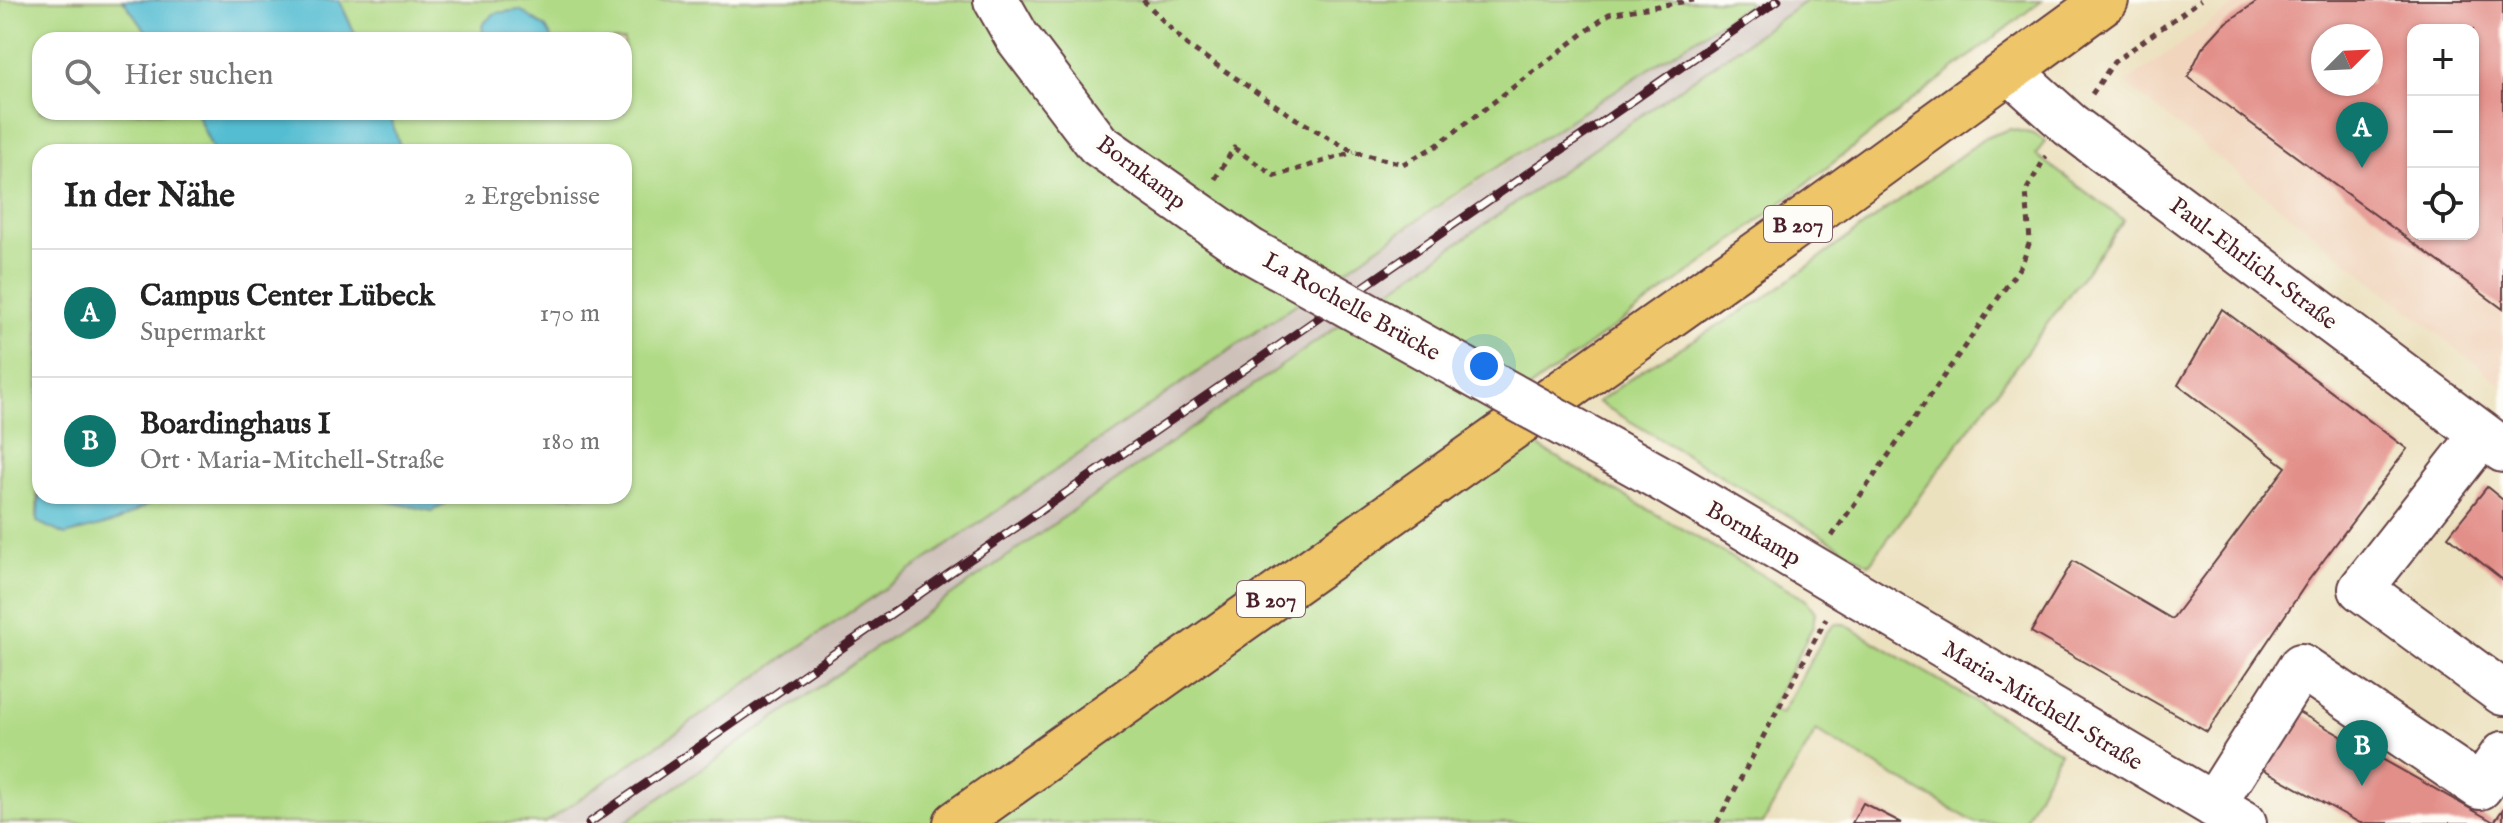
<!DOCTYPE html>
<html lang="de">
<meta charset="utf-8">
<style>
body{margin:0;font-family:"IM FELL English",serif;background:#f2f2f2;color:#222}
.controls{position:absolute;right:24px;top:24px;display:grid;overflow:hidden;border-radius:16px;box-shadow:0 2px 6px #0004}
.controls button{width:72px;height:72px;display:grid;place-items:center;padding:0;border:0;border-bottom:2px solid #e0e0e0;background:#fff;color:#222;font:40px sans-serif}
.compass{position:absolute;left:2311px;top:24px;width:72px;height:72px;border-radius:50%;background:#fff;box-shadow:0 2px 6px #0004;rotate:66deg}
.you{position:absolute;left:1484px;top:366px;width:28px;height:28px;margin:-20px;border:6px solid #fff;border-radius:50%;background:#1a73e8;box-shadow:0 0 0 12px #1a73e833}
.badge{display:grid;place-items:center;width:52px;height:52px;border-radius:50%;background:#0f766e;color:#fff;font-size:26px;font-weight:700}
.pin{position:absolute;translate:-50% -66px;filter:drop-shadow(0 2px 4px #0008)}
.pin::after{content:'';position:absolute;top:42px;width:28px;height:24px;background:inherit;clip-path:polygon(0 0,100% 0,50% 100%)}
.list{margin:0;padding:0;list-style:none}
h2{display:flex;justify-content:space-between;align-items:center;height:104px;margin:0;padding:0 32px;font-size:34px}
h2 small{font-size:26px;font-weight:400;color:#767676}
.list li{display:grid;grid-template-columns:52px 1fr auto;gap:24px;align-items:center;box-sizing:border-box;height:128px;padding:0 32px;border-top:2px solid #e0e0e0}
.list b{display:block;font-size:30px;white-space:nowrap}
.list p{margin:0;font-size:26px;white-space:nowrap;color:#767676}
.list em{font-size:26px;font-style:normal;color:#767676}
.icon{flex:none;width:44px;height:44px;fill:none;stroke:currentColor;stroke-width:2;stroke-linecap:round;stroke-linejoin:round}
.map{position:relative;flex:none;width:2503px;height:823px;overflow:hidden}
.search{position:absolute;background:#fff;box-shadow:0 2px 6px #0004;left:32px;top:32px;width:600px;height:88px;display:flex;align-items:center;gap:20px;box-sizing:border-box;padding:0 28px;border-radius:24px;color:#767676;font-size:30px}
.panel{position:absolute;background:#fff;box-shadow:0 2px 6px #0004;left:32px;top:144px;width:600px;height:360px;border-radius:24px}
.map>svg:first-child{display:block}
.built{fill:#f1d5bd;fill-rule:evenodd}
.industrial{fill:#cec1ba}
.green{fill:#b0da85;stroke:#7d7c58;stroke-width:2}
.water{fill:#55bdd2;stroke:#506e7e;stroke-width:2}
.building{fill:#e38f89;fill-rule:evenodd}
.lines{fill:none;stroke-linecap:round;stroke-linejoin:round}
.minor-casing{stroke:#623c41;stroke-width:48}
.major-casing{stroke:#623c41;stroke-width:48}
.path{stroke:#623c41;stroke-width:5;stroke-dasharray:6 6;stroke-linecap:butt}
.minor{stroke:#fff;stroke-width:44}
.major{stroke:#eec569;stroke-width:44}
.rail-casing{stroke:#4a1f2b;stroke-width:9}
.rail{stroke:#fdfcf7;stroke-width:6;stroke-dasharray:18;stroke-linecap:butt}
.minor-bridge-casing{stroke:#623c41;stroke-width:48;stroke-linecap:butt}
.minor-bridge{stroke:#fff;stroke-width:44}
.labels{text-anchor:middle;stroke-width:8;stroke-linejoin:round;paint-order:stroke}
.shield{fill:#fdfcf7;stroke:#806168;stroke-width:2}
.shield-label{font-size:22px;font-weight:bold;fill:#4a1f2b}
.street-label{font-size:24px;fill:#4a1f2b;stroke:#fdfcf7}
</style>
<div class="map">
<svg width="2503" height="823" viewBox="0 0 2503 823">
<rect width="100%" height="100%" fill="#fdfcf7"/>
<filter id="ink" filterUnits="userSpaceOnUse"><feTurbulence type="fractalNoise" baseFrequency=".0125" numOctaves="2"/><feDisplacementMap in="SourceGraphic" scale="16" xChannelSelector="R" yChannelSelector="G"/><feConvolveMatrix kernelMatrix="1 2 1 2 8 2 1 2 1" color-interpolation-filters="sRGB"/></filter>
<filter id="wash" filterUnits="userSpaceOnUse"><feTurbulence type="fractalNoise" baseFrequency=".006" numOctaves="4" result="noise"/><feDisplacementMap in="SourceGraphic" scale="32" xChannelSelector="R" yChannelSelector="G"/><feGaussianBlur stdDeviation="1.8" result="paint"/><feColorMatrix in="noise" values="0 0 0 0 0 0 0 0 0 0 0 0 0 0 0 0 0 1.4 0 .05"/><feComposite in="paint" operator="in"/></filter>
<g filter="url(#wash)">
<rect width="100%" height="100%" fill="#ece1bf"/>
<path class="built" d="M2243 0H2503V386L2125 83ZM2413 30H2473V234H2413ZM2323 36H2371V84H2323Z"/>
<path class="industrial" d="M1747 0H1807L625 823H545L1302 298 1748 4Z"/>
<path class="green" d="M0 0H123L153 40H40V112H196L214 152H40L37 522H116L163 496H363L432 511 459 496H624V152H402L388 112H624V40H358L339 0H1747L1749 4 1451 197 545 823H0Z
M1807 0H2042L1725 247 1488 418 1806 600 1815 612 1813 626 1770 709 1781 714 1826 633 1835 624H1844L2060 752 2023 823H1976L1816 731 1763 823H624Z
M2010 129 2034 134 2045 141 2036 155 2124 220 1869 564 1598 402 1644 369 1762 300 1985 138Z"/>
<path class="water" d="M123 0H339L358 40H153Z
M520 10 546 28 553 40H484L482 25 495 13Z
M196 112H388L402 152H214Z
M40 487V496H163L116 522 65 535 37 522Z
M363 496H459L432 511Z"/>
<g id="blocks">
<path class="building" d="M2259 0H2503V309L2188 77 2202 48 2223 25ZM2413 30H2473V234H2413ZM2323 36H2371V84H2323Z
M2222 309 2407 449 2308 581 2207 732 2031 632 2073 561 2172 619 2286 467 2178 385Z
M2487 487 2503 500V580L2448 536Z
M2286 705 2494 822 2503 809V823H2360L2254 764Z
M1863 803 1902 823H1852Z"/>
</g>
</g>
<g filter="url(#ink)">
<use href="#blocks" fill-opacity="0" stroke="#623c41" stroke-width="2"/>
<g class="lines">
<g class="minor-casing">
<path id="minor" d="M996 0 1017 37 1098 144 1249 250
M2010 71 2070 125 2503 450
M2482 435 2361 589 2503 693
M1664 480 2244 823
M2213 805 2301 666 2480 787 2503 754"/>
</g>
<g class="major-casing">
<path id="major" d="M956 823 1789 231 2106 0"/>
</g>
<path class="path" d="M1143 0 1187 45 1293 117 1354 152 1403 164 1436 146 1609 14 1694 0
M2092 94 2114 62 2201 0
M1215 179 1234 148 1275 176 1354 152
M1832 536 2022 264 2030 241 2026 191 2046 156
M1717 823 1826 619"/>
<use href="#minor" class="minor"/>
<use href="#major" class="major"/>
<g class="rail-casing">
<path id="rail" d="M589 823 1778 0"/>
</g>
<use href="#rail" class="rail"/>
<g class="minor-bridge-casing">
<path id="minor-bridge" d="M1249 250 1664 480"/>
</g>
<use href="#minor-bridge" class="minor-bridge"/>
</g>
</g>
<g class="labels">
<g class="shield">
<rect x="1764" y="206" width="68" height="36" rx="6"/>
<rect x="1237" y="581" width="68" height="36" rx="6"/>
</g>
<g class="shield-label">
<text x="1798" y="232">B 207</text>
<text x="1271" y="607">B 207</text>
</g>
<g class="street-label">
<text transform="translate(1142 172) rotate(37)" y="8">Bornkamp</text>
<text transform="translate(2254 263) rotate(37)" y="8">Paul-Ehrlich-Straße</text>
<text transform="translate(1352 306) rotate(29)" y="8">La Rochelle Brücke</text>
<text transform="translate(1754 533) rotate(30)" y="8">Bornkamp</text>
<text transform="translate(2043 705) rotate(31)" y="8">Maria-Mitchell-Straße</text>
</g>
</g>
</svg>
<div class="controls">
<button>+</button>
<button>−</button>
<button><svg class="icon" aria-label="locate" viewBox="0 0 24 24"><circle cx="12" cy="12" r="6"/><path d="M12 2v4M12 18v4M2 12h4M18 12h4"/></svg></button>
</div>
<svg class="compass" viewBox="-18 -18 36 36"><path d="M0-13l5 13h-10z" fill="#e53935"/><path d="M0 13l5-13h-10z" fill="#767676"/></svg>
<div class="you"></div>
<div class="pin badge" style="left:2362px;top:168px">A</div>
<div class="pin badge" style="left:2362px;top:786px">B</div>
<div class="search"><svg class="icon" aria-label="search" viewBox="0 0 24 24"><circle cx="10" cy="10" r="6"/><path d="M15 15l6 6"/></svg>Hier suchen</div>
<section class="panel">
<h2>In der Nähe<small>2 Ergebnisse</small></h2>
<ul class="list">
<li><span class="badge">A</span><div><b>Campus Center Lübeck</b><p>Supermarkt</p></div><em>170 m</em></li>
<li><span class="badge">B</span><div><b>Boardinghaus I</b><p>Ort · Maria-Mitchell-Straße</p></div><em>180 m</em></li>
</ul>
</section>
</div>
